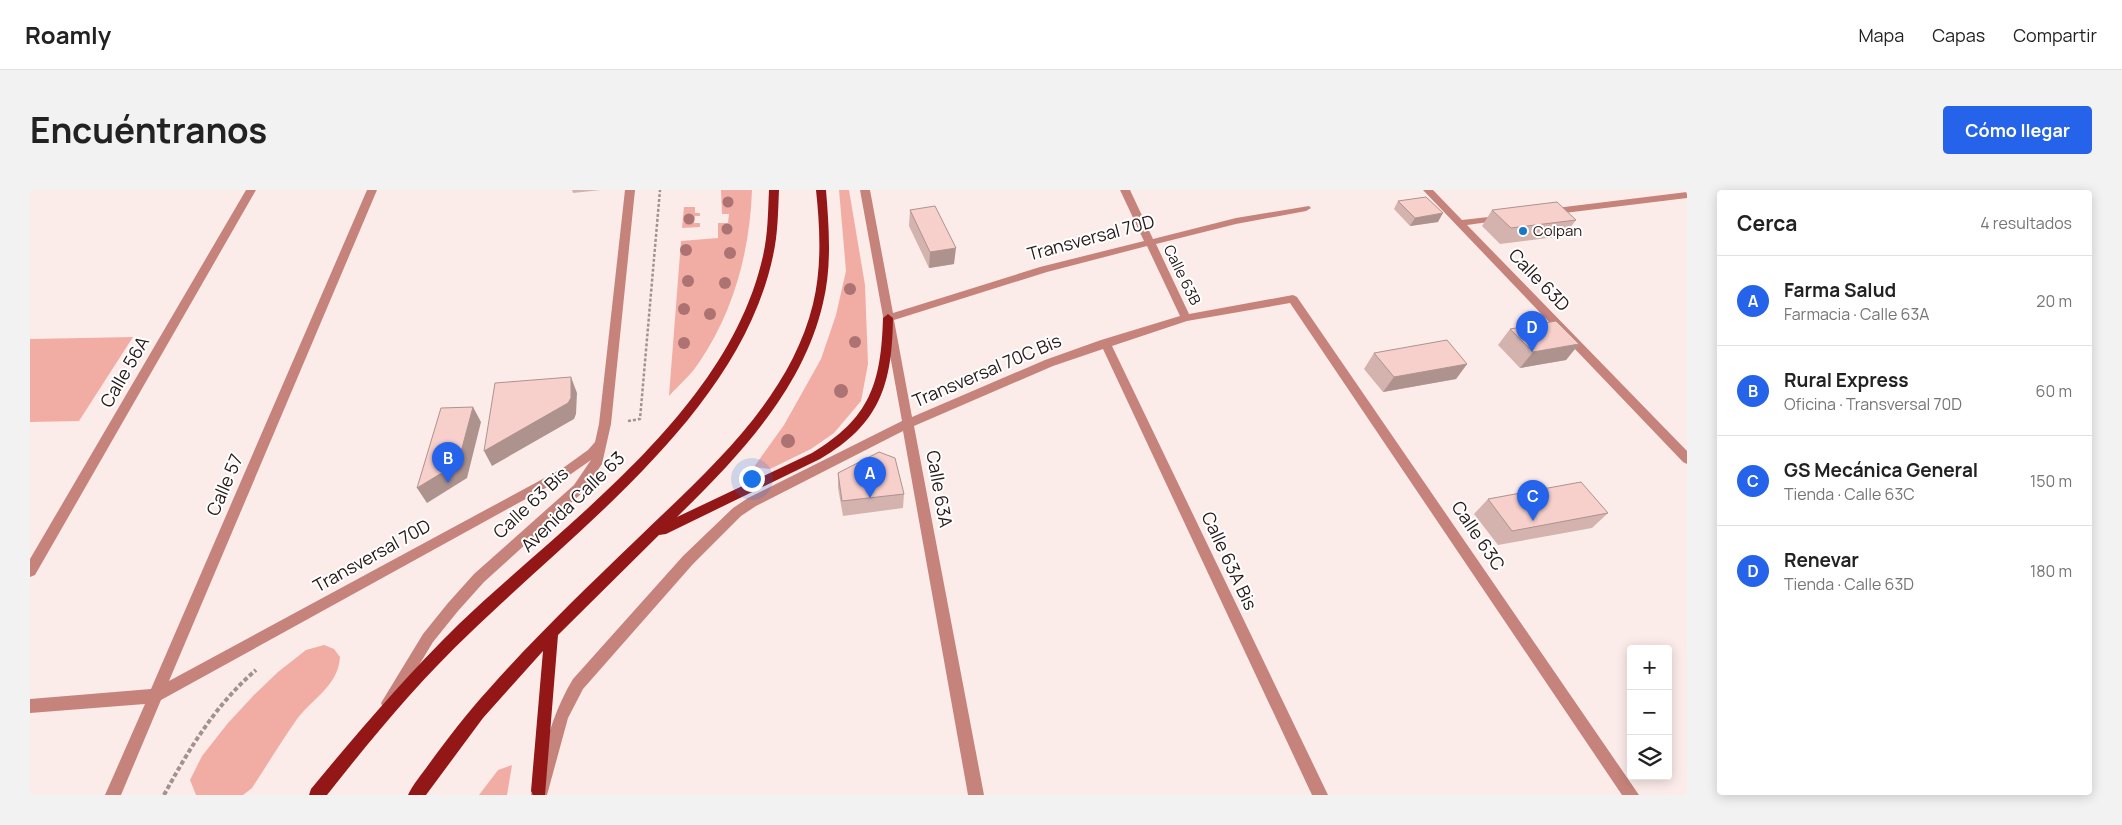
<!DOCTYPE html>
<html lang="es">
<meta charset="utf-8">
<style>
body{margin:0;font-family:Manrope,sans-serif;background:#f2f2f2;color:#222}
.controls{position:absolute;right:15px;bottom:15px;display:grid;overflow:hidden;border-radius:5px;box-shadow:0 2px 12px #0003}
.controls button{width:45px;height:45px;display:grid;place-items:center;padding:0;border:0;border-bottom:1px solid #e0e0e0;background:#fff;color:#222;font:25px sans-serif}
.you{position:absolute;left:721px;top:288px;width:18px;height:18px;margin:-12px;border:4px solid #fff;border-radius:50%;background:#1a73e8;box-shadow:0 0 0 8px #1a73e833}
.badge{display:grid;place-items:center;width:32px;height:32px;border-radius:50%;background:#2563eb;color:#fff;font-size:16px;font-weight:700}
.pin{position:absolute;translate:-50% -41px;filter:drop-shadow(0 1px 2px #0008)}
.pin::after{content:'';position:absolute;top:26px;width:18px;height:15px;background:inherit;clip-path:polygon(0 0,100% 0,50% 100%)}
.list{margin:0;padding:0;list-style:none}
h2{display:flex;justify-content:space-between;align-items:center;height:65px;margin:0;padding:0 20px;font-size:21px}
h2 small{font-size:16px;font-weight:400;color:#767676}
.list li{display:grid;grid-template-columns:32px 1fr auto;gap:15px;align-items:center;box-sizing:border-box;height:90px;padding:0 20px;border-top:1px solid #e0e0e0}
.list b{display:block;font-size:19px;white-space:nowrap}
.list p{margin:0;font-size:16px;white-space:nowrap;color:#767676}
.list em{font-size:16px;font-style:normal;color:#767676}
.icon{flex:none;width:28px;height:28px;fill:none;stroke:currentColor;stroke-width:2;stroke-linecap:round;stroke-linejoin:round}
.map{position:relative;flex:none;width:1657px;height:605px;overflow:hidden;border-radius:5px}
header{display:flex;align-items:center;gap:30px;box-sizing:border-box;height:70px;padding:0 25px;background:#fff;border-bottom:1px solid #e0e0e0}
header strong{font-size:24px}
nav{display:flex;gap:28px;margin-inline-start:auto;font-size:18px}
.intro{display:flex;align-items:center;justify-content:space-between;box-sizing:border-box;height:120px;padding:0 30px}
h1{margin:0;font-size:35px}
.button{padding:12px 22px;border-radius:5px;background:#2563eb;color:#fff;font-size:18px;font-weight:700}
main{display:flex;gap:30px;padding:0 30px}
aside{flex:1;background:#fff;border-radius:5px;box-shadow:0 2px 12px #0003}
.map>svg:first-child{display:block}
.green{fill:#f1ada4}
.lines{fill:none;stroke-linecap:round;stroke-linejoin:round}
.path-far1{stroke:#a19290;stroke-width:2.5;stroke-dasharray:3 2;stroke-linecap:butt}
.path{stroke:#a19290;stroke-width:4;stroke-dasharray:4.5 2.5;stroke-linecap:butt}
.minor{fill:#c6837b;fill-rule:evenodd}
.major{fill:#941717;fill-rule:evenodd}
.tree{fill:#ad7372}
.wall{fill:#d4b3af}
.shaded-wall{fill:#ad928e}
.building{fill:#f7d0cb;stroke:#ad928e}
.poi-dot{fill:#1679c5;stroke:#fff;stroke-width:2}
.labels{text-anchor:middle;stroke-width:4;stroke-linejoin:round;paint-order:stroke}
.far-poi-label{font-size:15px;fill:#271918;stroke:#fff;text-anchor:start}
.far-street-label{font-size:15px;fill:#271918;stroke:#fff}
.street-label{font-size:18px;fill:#271918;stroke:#fff}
</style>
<header>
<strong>Roamly</strong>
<nav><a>Mapa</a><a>Capas</a><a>Compartir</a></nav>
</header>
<div class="intro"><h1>Encuéntranos</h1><a class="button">Cómo llegar</a></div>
<main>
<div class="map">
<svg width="1657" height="605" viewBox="0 0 1657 605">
<rect width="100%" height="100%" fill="#fcece9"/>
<path class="green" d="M691 0H722C720 60 704 121 670 171 662 184 649 195 639 206L651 51 688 48V33H698L699 24H692Z
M809 0H819L835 95 838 174 831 211 804 243 781 259 740 279 724 277 754 235 791 169 806 125 816 81Z
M654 17H665V23H670V26H665L664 33H670V37L652 38Z
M103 147 49 231 0 232V149Z
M294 455 304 459 310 467C308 496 283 508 267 529 251 552 237 575 222 598L213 605H166L160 590 172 566 198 533 224 505 248 482 276 460Z
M482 575 477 605H449L468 580Z"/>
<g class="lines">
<path class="path-far1" d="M598 231 610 229 630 0"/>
<path class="path" d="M134 605C159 559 186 514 226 480"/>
<path class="minor" d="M216 0H226L5 385 0 387V369Z
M337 0H347L139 491 533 278 558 260 565 252 569 234 595 0H605L581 234 572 274 552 303 454 392 428 421 403 452 363 518 358 520 353 518 351 513 393 444 418 413 444 384 544 295 561 270 541 284 131 510 91 605H75L115 514 0 523V509L121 499Z
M830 0H840L863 123 1010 77 1114 51 1090 0H1100L1123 49 1206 28 1279 16 1281 18 1276 21 1206 34 1126 54 1159 124 1263 105 1267 107 1609 605H1592L1260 113 1157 131 1082 156 1298 605H1282L1073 159 1023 176 884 236 954 605H938L873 241 726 316 711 326 663 374 553 499 538 528 517 605H501C513 565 521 525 543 489L653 366 703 318 718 308 872 231ZM1117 56 1150 126 1071 150 1015 170 882 227 864 130 1017 82Z
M1393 0H1403L1432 30 1476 25V29L1473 30 1437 35 1657 261V274L1653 272Z
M1657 2V8L1518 25 1513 22 1518 19Z"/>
<path class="major" d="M739 0H749C748 22 748 44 743 66 710 221 549 337 441 442 388 492 342 548 297 605H279L281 599C328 542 376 486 429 434 538 330 698 221 733 66 738 44 738 22 739 0Z
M786 0H796C799 37 802 77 793 113 773 200 708 267 647 327L782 263C840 228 851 194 853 128L858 124 863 128C862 195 850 234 790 269L636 344 629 345 528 445 515 605H503L501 601 513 461 453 528 396 605H378C383 594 392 584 399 574 418 548 437 523 459 499 505 447 555 399 605 351 675 283 759 212 783 114 792 77 790 37 786 0Z"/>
</g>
<g class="tree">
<circle cx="698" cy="12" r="5.5"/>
<circle cx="659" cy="29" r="5.5"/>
<circle cx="697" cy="39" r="5.5"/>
<circle cx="656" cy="60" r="6"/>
<circle cx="700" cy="63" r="6"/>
<circle cx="658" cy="91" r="6"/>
<circle cx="695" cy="93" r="6"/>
<circle cx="820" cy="99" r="6"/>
<circle cx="654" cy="119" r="6"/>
<circle cx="680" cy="124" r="6"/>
<circle cx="825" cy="152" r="6"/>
<circle cx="654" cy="153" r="6"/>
<circle cx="811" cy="201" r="7"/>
<circle cx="758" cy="251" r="7"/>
</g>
<path class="wall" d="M542 0H571L543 3Z
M1368 11 1408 32 1380 36 1364 19Z
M880 20 924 74 899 78 879 36Z
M1462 20 1546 30 1534 46 1470 54 1452 36Z
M1480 139 1549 154 1536 170 1490 178 1468 155Z
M1344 163 1437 174 1426 189 1353 202 1334 179Z
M808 283 874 304 873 318 813 326 808 298Z
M1458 309 1578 323 1562 338 1468 355 1444 324Z"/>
<path class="shaded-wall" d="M1413 23 1408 32 1380 36 1385 28Z
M926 58 924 74 899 78 900 62Z
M1549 154 1536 170 1490 178 1503 162Z
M1437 174 1426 189 1353 202 1364 187Z
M541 187 547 203 546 224 544 229 462 276 454 261Z
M443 217 451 232 437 288 397 313 387 298Z"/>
<path class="building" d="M1396 7 1413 23 1385 28 1368 11Z
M1527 12 1546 30 1481 38 1462 20Z
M905 16 926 58 900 62 880 20Z
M1526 131 1549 154 1503 162 1480 139Z
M1417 150 1437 174 1364 187 1344 163Z
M541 187V208L538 213 454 261 465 193Z
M443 217 428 273 387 298 411 218Z
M849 262 865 268 874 304 812 311 808 283Z
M1551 292 1578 323 1482 341 1458 309Z"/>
<circle class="poi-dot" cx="1493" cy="41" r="5"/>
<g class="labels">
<g class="far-poi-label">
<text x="1503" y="46">Colpan</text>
</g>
<g class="far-street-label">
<text transform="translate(1152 85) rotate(64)" y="5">Calle 63B</text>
</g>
<g class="street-label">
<text transform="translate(1061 48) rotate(-15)" y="6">Transversal 70D</text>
<text transform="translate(1509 90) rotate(46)" y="6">Calle 63D</text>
<text transform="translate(957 181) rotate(-23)" y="6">Transversal 70C Bis</text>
<text transform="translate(95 182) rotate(-60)" y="6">Calle 56A</text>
<text transform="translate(195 295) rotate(-67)" y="6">Calle 57</text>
<text transform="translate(909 299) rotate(80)" y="6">Calle 63A</text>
<text transform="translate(543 312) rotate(-44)" y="6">Avenida Calle 63</text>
<text transform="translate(501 313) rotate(-43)" y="6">Calle 63 Bis</text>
<text transform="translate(1448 346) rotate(56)" y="6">Calle 63C</text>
<text transform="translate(342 366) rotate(-29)" y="6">Transversal 70D</text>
<text transform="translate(1199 371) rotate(65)" y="6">Calle 63A Bis</text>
</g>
</g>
</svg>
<div class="controls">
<button>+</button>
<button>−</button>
<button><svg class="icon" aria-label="layers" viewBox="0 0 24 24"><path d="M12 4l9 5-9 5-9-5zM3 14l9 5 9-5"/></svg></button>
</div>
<div class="you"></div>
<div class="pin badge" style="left:840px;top:308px">A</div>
<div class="pin badge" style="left:418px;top:293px">B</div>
<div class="pin badge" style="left:1503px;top:331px">C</div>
<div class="pin badge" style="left:1502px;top:162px">D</div>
</div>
<aside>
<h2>Cerca<small>4 resultados</small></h2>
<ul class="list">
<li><span class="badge">A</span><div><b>Farma Salud</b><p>Farmacia · Calle 63A</p></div><em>20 m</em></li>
<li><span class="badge">B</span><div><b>Rural Express</b><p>Oficina · Transversal 70D</p></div><em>60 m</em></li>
<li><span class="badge">C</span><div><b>GS Mecánica General</b><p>Tienda · Calle 63C</p></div><em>150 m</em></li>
<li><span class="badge">D</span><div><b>Renevar</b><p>Tienda · Calle 63D</p></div><em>180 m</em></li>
</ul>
</aside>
</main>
